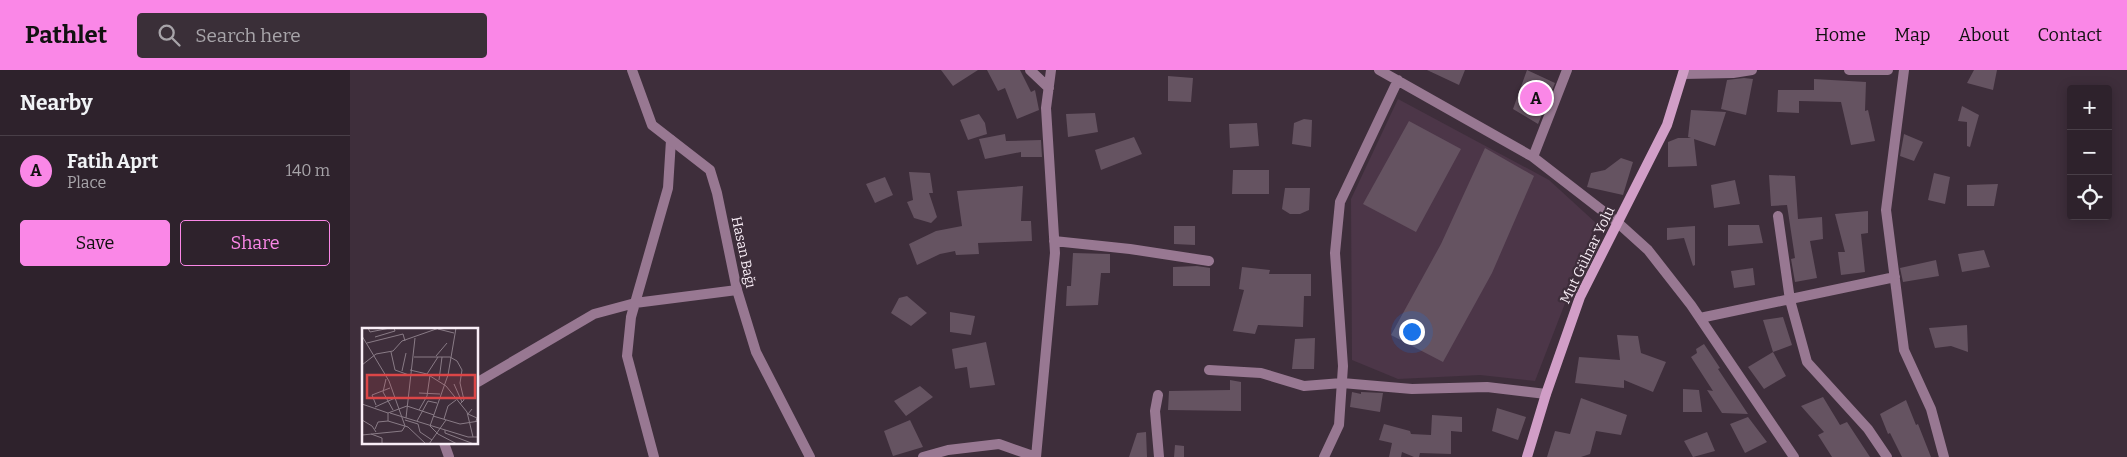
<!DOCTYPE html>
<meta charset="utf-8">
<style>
body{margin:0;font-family:Bitter,serif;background:#3a2f38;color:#f1f3f6}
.controls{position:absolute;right:15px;top:15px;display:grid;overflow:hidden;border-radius:5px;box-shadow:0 2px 12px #0003}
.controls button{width:45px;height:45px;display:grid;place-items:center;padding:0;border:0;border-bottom:1px solid #493f48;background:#2e222c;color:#f1f3f6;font:25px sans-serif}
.you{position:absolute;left:1061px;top:261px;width:18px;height:18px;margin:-12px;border:4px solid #fff;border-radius:50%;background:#1a73e8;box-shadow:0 0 0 8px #1a73e833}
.badge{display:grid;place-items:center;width:32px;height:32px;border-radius:50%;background:#fa87e7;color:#111;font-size:16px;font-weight:700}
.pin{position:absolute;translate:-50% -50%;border:2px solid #fff;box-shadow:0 1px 5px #0006}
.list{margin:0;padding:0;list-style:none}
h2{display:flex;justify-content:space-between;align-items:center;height:65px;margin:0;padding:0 20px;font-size:21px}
h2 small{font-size:16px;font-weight:400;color:#a7a4a9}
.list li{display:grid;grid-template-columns:32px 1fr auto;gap:15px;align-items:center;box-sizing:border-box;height:70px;padding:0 20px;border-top:1px solid #493f48}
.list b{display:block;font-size:19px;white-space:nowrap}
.list p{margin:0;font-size:16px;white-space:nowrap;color:#a7a4a9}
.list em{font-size:16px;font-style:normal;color:#a7a4a9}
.actions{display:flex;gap:10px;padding:15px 20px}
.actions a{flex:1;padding:11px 0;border:1px solid #fa87e7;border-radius:5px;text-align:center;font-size:18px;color:#fa87e7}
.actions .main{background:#fa87e7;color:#111}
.icon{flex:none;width:28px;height:28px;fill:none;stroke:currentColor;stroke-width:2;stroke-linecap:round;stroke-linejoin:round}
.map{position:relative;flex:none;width:1777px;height:387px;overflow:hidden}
header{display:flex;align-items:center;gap:30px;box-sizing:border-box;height:70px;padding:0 25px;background:#fa87e7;color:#111}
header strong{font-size:24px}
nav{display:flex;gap:28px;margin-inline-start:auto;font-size:18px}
.search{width:350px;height:45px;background:#3a2f38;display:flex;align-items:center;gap:12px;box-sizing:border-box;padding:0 18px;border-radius:5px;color:#a7a4a9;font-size:19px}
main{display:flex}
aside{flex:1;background:#2e222c}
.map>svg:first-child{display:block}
.built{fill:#4c3648}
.building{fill:#655361}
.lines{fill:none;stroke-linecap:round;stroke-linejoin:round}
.minor{stroke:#987892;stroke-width:10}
.tertiary{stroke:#987892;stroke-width:10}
.secondary{stroke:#d19ec7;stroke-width:10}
.labels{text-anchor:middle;stroke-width:4.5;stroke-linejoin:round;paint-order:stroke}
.street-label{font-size:14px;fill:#f9eef7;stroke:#3e2e3b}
.inset-road{fill:none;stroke:#897b86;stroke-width:1}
.view{fill:#db4647;fill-opacity:0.15;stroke:#db4647;stroke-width:2.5}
.inset-edge{fill:none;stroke:#f9eef7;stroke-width:2.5}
</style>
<header>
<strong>Pathlet</strong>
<div class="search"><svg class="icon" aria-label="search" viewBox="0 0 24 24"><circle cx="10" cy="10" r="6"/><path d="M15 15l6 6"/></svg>Search here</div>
<nav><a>Home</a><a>Map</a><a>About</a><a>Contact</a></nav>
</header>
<main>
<aside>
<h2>Nearby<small></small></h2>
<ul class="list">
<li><span class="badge">A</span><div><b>Fatih Aprt</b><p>Place</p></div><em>140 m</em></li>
</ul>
<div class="actions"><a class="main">Save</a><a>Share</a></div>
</aside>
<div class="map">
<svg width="1777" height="387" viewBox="0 0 1777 387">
<rect width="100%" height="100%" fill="#3e2e3b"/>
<path class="built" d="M1048 29 1199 110 1246 153 1185 311 1130 305 1048 309 1002 290 1001 129Z"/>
<path class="building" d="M591 0H628L603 16Z
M637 0H670L681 22 685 20 689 40 667 49 655 18 648 21Z
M1077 0H1115L1109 15Z
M1177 0 1205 13 1188 54 1163 39Z
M1624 0H1647L1643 20 1617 13Z
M818 6 843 8 841 32 818 31Z
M1394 8 1403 9 1396 45 1371 39 1377 10Z
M1464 9 1516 12 1515 41 1518 40 1525 71 1501 75 1491 32 1449 31V43L1427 42 1428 20H1464Z
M1612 36 1629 45 1620 77 1617 76V52L1608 51Z
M1341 40 1376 42 1365 76 1344 69 1347 96 1318 97V72L1328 68H1341L1338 67Z
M745 43 748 62 718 67 716 44Z
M629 44 635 53 637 64 618 70 610 50Z
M954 49 962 50 961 77 942 74 944 53Z
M1059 51 1111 79 1066 162 1013 134Z
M907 53 909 76 880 78 879 54Z
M655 64 656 71 691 70 692 87H671V82L635 89 629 69Z
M1554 64 1573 72 1564 91 1550 86Z
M784 67 792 84 751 100 745 80Z
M1135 78 1184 106 1142 203 1093 292 1041 265 1091 174Z
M1271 88 1283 92 1273 125 1237 117 1241 103 1255 100Z
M883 100H919V124H882Z
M559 102 580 103 583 123H579L587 147 581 153 564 148 557 132 563 130Z
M1584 103 1600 107 1595 134 1578 130Z
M1419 105 1445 106 1448 149 1472 147 1473 169 1460 171 1467 208 1445 212 1441 189 1445 188 1437 135 1421 136Z
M535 107 543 125 525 133 516 114Z
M1385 110 1390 134 1364 138 1361 115Z
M1648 114 1644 136H1617V115Z
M673 116 671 151H681L682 171 628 173 629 184 606 185 605 181 590 184 567 195 559 174 586 161 612 156 607 121Z
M935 118H960L959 140 950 144H940L932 139Z
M1518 141V163L1511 164 1515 202 1491 205 1488 182H1495L1485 144Z
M1378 155H1409L1413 173 1378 176Z
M824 156H845V175L824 174Z
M1345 156V195L1343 196 1334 168 1317 170V158Z
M1634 180 1640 197 1612 202 1608 184Z
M723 183 760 184V203H751L748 235 716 236 717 216H721Z
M1586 190 1589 206 1553 212 1550 198Z
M847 196 860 198V216H823V197Z
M892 197 920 200 919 204H961V226H954L953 257 908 255 905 264 883 261 894 220 889 219Z
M1403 198 1405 215 1384 218 1381 201Z
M557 226 577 243 561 256 541 243 549 228Z
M600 242 625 246 621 265 600 262Z
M1433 247 1442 275 1423 282 1413 250Z
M1617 255 1618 282 1601 276 1585 278 1579 258Z
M1267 265 1288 266 1291 283 1316 292 1303 322 1274 310V318L1225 313 1229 287 1270 290Z
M965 268 964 299H942L945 269Z
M636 272 645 315 620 318 617 297 605 299 602 279Z
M1354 274 1370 298 1368 299 1398 344 1372 343 1357 320 1363 321 1341 287 1347 283 1346 279Z
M1423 282 1436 306 1414 319 1398 297Z
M880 310 891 312V341L818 340 819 321 880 320Z
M570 316 583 327 556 346 544 331Z
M1333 319 1349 320 1352 342H1333Z
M1002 322 1011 324V322L1033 323 1030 342 1000 337Z
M1473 327 1490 355 1497 352 1520 387H1482L1468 365 1474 362 1451 336Z
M1231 328 1277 345 1271 365 1246 361 1240 384 1231 387H1197L1205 361 1220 364Z
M1556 330 1566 355 1568 354 1581 387H1552L1540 363 1538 364 1530 344Z
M1147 338 1176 347 1168 370 1142 361Z
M1082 345 1112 347V362L1101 361V384L1070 383 1069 387H1064L1052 382 1051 387H1039L1042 373 1029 370 1034 354 1060 361 1061 364 1081 365Z
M1398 347 1417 372 1395 383 1380 354Z
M560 350 573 377 543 386 534 361Z
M796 362 797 387H779L787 363Z
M1357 362 1365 381 1343 387 1334 371Z
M825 375 834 376V387H824Z"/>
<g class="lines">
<path class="minor" d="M680 0 699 18
M1029 0 1183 87 1267 152 1298 180 1341 235 1444 387
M1499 0H1538
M1554 0 1536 140 1554 280 1581 339 1594 387
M1333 4 1383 3 1402 0
M1183 87 1217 0
M1428 146 1440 230 1457 292 1518 359 1537 387
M704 171 780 179 859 191
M1350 248 1545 207
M859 300 911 303 954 316 992 313 1062 319 1137 317 1196 324
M128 312 244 244 285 233 387 220
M808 325 805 341 809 387
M94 373 99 387
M304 387 277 286 281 247 318 118 321 70
M573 387 598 380 649 374 686 387
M686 387 705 183 696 38 701 0
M974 387 989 355 993 296 985 183 990 132 1048 10"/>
<path class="tertiary" d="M282 0 302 55 360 100 367 123 387 220 406 282 460 387"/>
<path class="secondary" d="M1177 387 1196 324 1230 227 1317 55 1334 0"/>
</g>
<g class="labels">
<g class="street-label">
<text transform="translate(394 182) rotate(78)" y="5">Hasan Bağı</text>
<text transform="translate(1237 185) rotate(-64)" y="5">Mut Gülnar Yolu</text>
</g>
</g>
<g transform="translate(12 258)">
<rect width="116" height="116" fill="#3e2e3b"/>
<path class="inset-road" d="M6 0 8 4 28 0M94 0 86 47 68 98 76 106 95 116M76 1 92 5M0 8 27 53 43 98 40 103 0 107M13 9 33 3 32 0M5 15 41 6 43 13M29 24 33 42 47 47M74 28 85 15M52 29H88L95 33 100 42 98 55 102 72 98 76M0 37 14 26 31 23 40 13 77 0M48 42 65 46 84 58 105 84 111 109M40 43 44 25M65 46 76 29M24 51 21 64 31 82M77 52 80 29M92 56 100 74M57 65 78 66M0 76 26 85M14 77 10 67 28 60M13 79 33 70M110 81 106 86 115 90 114 93M57 82 65 68 68 47M26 85V93L46 99 64 116M26 85 45 78 72 87M28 85 106 109H117M71 88 98 96 117 93M44 90 53 10M82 91 86 78 94 72M0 92 10 98 14 104M43 92 56 96 58 104 70 112M55 93 66 73 75 75M13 101 16 94 26 93M83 102V105L112 116M9 106 20 110V116M67 116 84 92"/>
<path class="view" d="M5 47H113V70H5Z"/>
<rect width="116" height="116" class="inset-edge"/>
</g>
</svg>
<div class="controls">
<button>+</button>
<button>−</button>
<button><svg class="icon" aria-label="locate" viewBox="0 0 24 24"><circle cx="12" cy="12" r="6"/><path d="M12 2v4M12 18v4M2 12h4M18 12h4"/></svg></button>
</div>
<div class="you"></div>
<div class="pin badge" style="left:1186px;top:28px">A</div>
</div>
</main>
